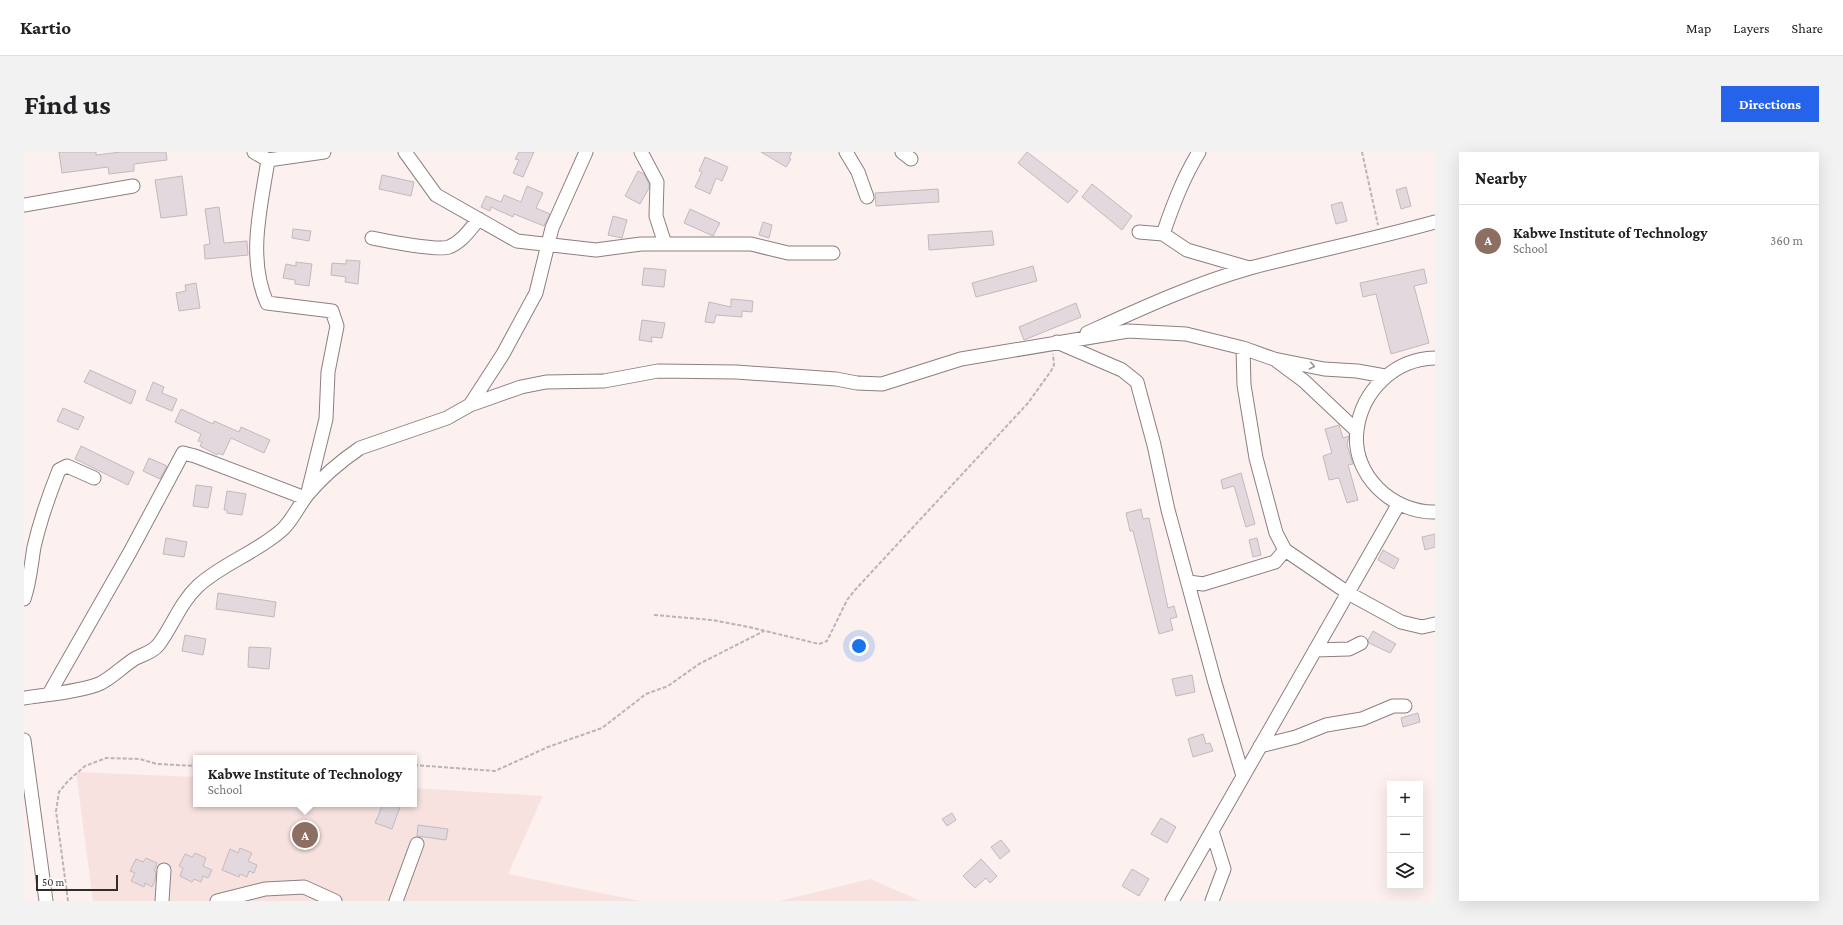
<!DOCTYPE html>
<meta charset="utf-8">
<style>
body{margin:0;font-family:"Crimson Pro",serif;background:#f2f2f2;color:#202124}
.controls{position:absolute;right:12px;bottom:12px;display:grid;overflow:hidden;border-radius:0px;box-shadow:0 4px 16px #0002}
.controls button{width:36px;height:36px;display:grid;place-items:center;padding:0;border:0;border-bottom:1px solid #e0e0e0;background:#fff;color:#202124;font:20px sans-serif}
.scale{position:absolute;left:12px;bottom:10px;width:82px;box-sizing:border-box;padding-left:4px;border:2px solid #322d2d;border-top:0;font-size:11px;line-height:14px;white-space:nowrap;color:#322d2d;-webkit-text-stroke:3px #fff;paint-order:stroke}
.you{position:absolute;left:835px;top:494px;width:14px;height:14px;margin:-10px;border:3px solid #fff;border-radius:50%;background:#1a73e8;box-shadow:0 0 0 6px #1a73e833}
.badge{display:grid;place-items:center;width:26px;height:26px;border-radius:50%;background:#2563eb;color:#fff;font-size:13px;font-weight:700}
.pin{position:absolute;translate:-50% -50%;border:2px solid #fff;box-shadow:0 1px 4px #0006}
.popup{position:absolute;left:169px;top:603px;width:224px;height:52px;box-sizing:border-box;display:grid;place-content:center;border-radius:0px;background:#fff;filter:drop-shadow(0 1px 3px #0005);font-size:13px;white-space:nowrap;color:#757577}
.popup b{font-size:15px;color:#202124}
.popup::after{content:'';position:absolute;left:50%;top:100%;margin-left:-8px;border:8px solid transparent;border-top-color:#fff}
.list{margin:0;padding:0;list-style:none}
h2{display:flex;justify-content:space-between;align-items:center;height:52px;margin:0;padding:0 16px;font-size:17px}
h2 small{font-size:13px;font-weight:400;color:#757577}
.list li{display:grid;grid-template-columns:26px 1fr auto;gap:12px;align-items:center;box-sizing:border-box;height:72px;padding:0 16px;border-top:1px solid #e0e0e0}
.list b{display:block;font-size:15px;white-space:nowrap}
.list p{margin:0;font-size:13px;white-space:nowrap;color:#757577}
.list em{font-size:13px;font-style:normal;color:#757577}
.icon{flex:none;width:22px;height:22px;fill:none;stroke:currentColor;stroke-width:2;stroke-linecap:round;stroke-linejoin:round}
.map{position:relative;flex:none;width:1411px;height:749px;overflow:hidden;border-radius:0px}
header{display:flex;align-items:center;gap:24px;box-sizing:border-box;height:56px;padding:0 20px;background:#fff;border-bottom:1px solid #e0e0e0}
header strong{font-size:19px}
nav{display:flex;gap:22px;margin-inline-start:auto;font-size:14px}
.intro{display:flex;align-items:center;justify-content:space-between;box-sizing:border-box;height:96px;padding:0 24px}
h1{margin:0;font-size:28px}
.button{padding:10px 18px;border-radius:0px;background:#2563eb;color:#fff;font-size:14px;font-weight:700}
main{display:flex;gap:24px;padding:0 24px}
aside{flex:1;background:#fff;border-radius:0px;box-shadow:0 4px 16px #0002}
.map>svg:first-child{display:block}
.built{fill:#f7e2e0}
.building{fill:#e2d8dd;stroke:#c3b9bd}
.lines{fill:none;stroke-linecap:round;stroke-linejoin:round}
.minor-casing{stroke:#8a807f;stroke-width:15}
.path{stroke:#bdb3b3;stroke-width:2;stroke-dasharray:4 2;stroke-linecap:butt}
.minor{stroke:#fff;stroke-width:13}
.oneway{stroke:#989696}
</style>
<header>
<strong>Kartio</strong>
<nav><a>Map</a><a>Layers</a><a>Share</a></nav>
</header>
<div class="intro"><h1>Find us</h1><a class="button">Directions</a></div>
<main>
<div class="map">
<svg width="1411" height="749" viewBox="0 0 1411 749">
<rect width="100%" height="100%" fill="#fdf1f0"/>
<path class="built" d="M52 620 172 625V652H390V636L519 644 484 722 616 749H69Z
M846 727 897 749H755Z"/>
<path class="building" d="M35 0H72V3L97 0H142L143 8 110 12V19L85 22 84 15 38 21Z
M495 0H510L499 25 489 21 495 8 491 7Z
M737 0H768L765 6 767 7 762 15Z
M1003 0 1054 39 1044 51 994 11Z
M681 5 704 15 698 29 692 26 686 42 671 35 678 20 675 19Z
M614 19 620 22 625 32V36L616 52 601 44Z
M358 23 390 30 387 44 355 37Z
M158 24 163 63 137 66 131 28Z
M1068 32 1108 64 1098 78 1058 45Z
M503 34 519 41 512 56 526 62 520 74 490 62 489 65 467 55 466 59 457 55 462 44 477 50 480 43 497 50Z
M1382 35 1387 54 1377 57 1372 38Z
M914 37 915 50 852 54 851 41Z
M1318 50 1323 69 1312 72 1307 53Z
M195 55 200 91 223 89 224 103 181 107 180 93 186 92 181 57Z
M666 57 696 71 689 84 660 71Z
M589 64 603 68 598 86 584 83Z
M739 70 748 73 745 86 735 83Z
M269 77 287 79 285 89 268 86Z
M968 79 970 93 905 98 904 83Z
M322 108 336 109 334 132 321 130 322 125 307 123 308 111 322 112Z
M272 110 288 112 285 134 271 132V128L259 126 262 112 272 114Z
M1009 114 1013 129 952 145 948 131Z
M620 116 642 118 640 135 618 133Z
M1400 117 1403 131 1390 134 1405 191 1367 202 1352 142 1339 145 1336 131Z
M172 131 176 156 155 159 152 141 162 139 161 133Z
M707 147 729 149 728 160 718 159V165L692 163 690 171 681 170 685 150 707 155Z
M1052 151 1057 165 1000 188 995 175Z
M618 168 641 171 638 186 627 185 628 190 615 188Z
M66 218 112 239 107 252 60 230Z
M129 230 140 235 138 241 153 247 148 259 122 248Z
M39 256 60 265 54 278 33 269Z
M157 257 189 272 190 269 215 280 217 275 246 288 240 301 207 286 199 303 194 301 193 303 176 294 178 290 174 289 177 282 151 270Z
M1315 273 1319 286 1325 284 1323 293 1329 312 1324 313 1334 348 1323 351 1315 326 1305 328 1299 304 1308 301 1301 277Z
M57 294 110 320 104 333 51 307Z
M125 306 143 314 136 327 119 319Z
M1217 321 1231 372 1222 375 1210 334 1199 337 1197 328Z
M172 333 188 335 184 356 169 354Z
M203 339 222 342 218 363 203 361V358H200Z
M1117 357 1119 367 1125 366 1144 456 1150 454 1153 465 1146 467 1149 478 1135 482 1109 379H1106L1102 361Z
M1411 382V395L1401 398 1398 385Z
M142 386 163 390 160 405 139 402Z
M1233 386 1237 403 1229 405 1225 388Z
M1359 398 1375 407 1370 417 1354 408Z
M194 441 252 450 250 465 192 457Z
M1349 479 1372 492 1366 501 1345 491 1344 488Z
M161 483 182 487 179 503 158 499Z
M225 495 247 496 245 517 224 515Z
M1168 523 1171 540 1152 544 1148 527Z
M1394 561 1396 570 1379 575 1377 566Z
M1179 582 1182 592 1186 591 1189 599 1169 605 1164 587Z
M359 652H377L368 677 351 671Z
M928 661 932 668 923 674 918 667Z
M1137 666 1152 675 1143 691 1127 682Z
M394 673 424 677 422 688 393 684Z
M977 688 986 699 976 707 967 695Z
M216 696 228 701 224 709 233 713 230 721 225 719 223 725 216 722 215 725 198 718 206 697 214 701Z
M171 701 182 706 179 714 188 718 184 726 179 724 177 730 170 727 168 730 156 724 159 716 155 714 161 702 168 705Z
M122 706 133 711 130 719 132 720 131 728 128 735 121 731 120 735 107 729 111 721 106 719 112 707 119 710Z
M957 707 973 724 966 731 962 726 951 736 939 724Z
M1108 717 1125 727 1115 744 1098 734Z"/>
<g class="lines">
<g class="minor-casing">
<path id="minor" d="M230 0 244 8C237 54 223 106 243 151L308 159 313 174 304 220 302 267 284 340
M381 0 412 43 493 89 572 98 617 92H727L764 101H809
M617 0 633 30 632 64 641 92
M822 0 834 20 843 45
M878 0 887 7
M244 8 300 0
M0 53 109 34
M1115 80 1139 82 1163 98 1225 116
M1139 82C1149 53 1159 26 1175 0
M348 86C362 89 413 99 425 95 438 90 446 77 455 67
M1063 181C1116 157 1170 132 1226 116 1287 100 1350 87 1411 70
M1033 190 1098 218 1113 230 1130 293 1144 358 1191 531 1219 624
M1219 196 1220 233 1232 306 1252 381 1261 398 1324 441 1377 470 1398 475 1411 472
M1411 206C1370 207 1338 239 1333 278 1327 323 1369 361 1411 360
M1253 209 1280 229 1333 279
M446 253 497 235 522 230 580 229 634 219 712 220 812 227 833 231 858 232 937 207 1104 179 1162 182 1219 196 1250 207 1300 217 1333 219 1361 224
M1165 430 1179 432 1251 410 1261 398
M0 447C6 430 7 413 10 395 16 369 25 343 35 318L43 314 70 326
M1291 498 1325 497 1337 491
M25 542 106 400 159 301 171 304 281 346
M0 546C20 543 61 539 77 531 90 524 100 513 112 506 120 502 129 500 135 492 149 473 156 451 174 434 199 411 234 400 259 377 269 367 275 353 284 342 299 324 317 309 336 296L423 266 446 253 479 202 512 141 528 76 562 0
M0 588 22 749
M1236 594 1272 585 1302 573 1338 567 1369 554H1381
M138 749 140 718
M193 749 241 737 280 735 311 749
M372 749 393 692
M1148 749 1374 353
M1188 749 1200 717 1188 679"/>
</g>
<path class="path" d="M1338 0 1354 73
M630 463 688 468 725 475 795 492 803 489 823 448 831 438 1004 251 1027 219 1030 213 1029 202
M390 613 471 619 524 595 578 576 622 542 644 534 675 512 740 479
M44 749 32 659 35 640 44 629 61 614 82 606 116 607 133 612 172 614"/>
<use href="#minor" class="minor"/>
</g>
<defs><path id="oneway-chevron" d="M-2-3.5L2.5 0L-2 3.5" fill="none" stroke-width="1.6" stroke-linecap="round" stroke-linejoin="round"/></defs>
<use class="oneway" href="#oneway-chevron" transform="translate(1288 214) rotate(13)"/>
</svg>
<div class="controls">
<button>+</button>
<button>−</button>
<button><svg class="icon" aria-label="layers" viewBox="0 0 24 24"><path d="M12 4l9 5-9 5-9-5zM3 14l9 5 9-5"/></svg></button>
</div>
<div class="scale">50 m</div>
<div class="you"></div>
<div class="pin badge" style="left:281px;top:683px;background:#8d6e63">A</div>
<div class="popup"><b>Kabwe Institute of Technology</b>School</div>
</div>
<aside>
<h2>Nearby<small></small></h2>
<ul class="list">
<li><span class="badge" style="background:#8d6e63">A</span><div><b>Kabwe Institute of Technology</b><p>School</p></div><em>360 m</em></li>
</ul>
</aside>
</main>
